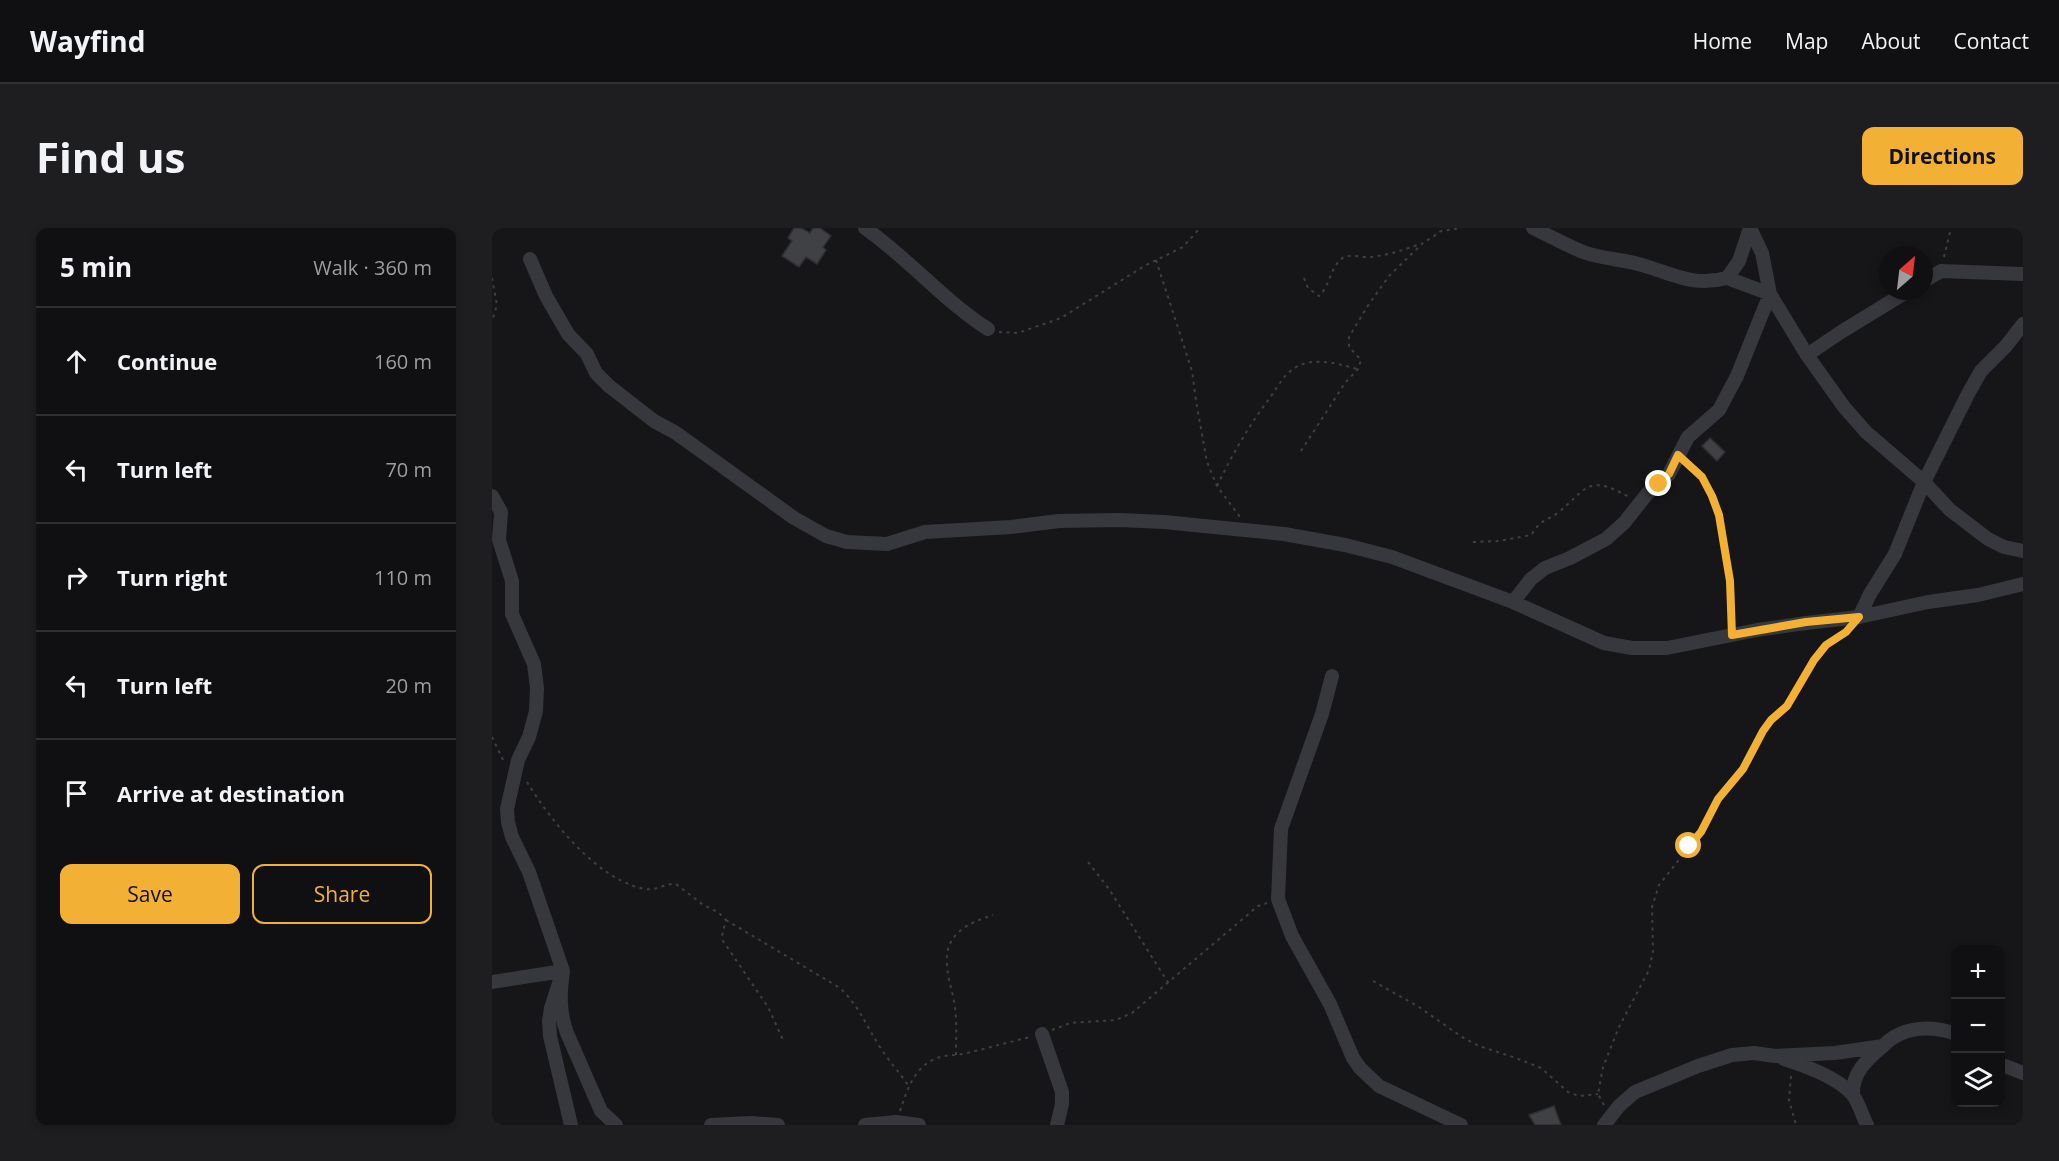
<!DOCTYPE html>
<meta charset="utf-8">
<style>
body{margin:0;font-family:"Open Sans",sans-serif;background:#1e1e20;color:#f1f3f6}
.controls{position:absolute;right:18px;bottom:18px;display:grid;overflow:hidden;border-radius:12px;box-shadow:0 3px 9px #0003}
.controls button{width:54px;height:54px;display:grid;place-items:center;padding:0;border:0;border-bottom:2px solid #303032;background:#101012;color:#f1f3f6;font:30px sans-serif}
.compass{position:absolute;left:1387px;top:18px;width:54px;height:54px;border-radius:50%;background:#101012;box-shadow:0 3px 9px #0003;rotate:28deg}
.stop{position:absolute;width:18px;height:18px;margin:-14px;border:4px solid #f2b134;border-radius:50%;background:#fff}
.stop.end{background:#f2b134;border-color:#fff;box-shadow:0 2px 6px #0008}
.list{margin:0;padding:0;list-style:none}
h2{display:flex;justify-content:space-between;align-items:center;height:78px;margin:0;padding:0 24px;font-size:26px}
h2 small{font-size:20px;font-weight:400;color:#9c9d9f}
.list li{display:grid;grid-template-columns:39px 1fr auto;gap:18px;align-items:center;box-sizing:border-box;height:108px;padding:0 24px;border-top:2px solid #303032}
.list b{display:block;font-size:22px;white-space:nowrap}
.list em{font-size:20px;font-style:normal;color:#9c9d9f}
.actions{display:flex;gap:12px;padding:18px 24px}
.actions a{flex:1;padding:14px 0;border:2px solid #f2b134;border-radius:12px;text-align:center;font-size:21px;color:#f2b134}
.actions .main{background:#f2b134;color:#111}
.icon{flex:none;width:33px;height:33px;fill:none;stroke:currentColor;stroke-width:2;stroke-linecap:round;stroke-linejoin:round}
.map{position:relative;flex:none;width:1531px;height:897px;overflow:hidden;border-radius:12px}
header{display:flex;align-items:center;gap:36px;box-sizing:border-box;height:84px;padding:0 30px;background:#101012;border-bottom:2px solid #303032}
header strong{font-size:28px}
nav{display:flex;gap:33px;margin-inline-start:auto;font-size:21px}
.intro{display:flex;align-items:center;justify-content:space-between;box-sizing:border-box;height:144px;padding:0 36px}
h1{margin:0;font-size:42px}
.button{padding:15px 27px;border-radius:12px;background:#f2b134;color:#111;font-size:21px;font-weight:700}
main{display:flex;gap:36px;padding:0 36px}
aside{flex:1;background:#101012;border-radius:12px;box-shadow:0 3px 9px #0003}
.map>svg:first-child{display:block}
.building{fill:#404145;stroke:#303034;stroke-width:1.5}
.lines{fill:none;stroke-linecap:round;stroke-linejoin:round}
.path{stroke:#3d3f44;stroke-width:2;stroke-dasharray:3 4.5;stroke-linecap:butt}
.minor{stroke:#37383d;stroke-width:14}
.route{stroke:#f2b134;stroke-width:8}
</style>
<header>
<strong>Wayfind</strong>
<nav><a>Home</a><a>Map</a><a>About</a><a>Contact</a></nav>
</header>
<div class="intro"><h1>Find us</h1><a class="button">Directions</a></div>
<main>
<aside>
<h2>5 min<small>Walk · 360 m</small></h2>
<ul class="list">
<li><svg class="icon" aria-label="ahead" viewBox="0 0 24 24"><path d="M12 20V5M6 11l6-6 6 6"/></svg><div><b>Continue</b></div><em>160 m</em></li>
<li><svg class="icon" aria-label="left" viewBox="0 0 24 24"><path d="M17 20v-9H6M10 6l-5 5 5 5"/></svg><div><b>Turn left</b></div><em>70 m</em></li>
<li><svg class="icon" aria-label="right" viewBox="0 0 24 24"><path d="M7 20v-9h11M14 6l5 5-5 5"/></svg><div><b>Turn right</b></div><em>110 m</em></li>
<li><svg class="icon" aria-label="left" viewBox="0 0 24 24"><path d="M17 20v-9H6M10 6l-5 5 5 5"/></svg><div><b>Turn left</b></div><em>20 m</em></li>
<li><svg class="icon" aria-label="arrive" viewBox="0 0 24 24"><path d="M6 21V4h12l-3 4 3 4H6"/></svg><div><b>Arrive at destination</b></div></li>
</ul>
<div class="actions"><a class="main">Save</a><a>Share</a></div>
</aside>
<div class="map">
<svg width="1531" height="897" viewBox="0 0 1531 897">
<rect width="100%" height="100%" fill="#161618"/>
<path class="building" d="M302 0H309L318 5 321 0H328L339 8 331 19 334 22 325 36 314 29 307 39 290 28 300 13 296 10Z
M1218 210 1233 224 1225 233 1210 218Z
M1062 878 1069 897H1043L1037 887Z"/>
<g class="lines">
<path class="path" d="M1452 29 1459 0
M664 32 700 143 704 173 715 234 725 258 748 289
M0 50 5 77 0 93
M812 50 816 60 827 68C837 59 838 42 848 32 856 24 869 30 879 29 896 27 912 22 928 16
M507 104 526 105 569 90 654 37 691 19 708 0
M809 223 853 155 866 141 869 132 857 119V109L875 79 897 48 931 15 942 8 949 3 970 0
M1196 234C1225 259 1228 296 1234 331 1238 353 1240 373 1240 395
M725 258C740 227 756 199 777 171 788 156 795 139 815 135 831 131 850 137 865 141
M981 314 1007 313 1039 307C1043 302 1046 296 1052 293 1056 290 1061 289 1064 286 1095 263 1093 244 1137 269
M0 509 13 536
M35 554C59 593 105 652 153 661 165 663 173 655 184 656L210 676 227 685 234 692 230 708 231 713 276 779 292 814
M596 634 617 661 677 756
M234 692 348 760C368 779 373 796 388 819 396 832 407 844 416 857
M881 753 927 779 970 809 987 818 1024 830 1049 840 1076 864 1087 868 1106 866
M560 802 578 795 624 792 640 785 766 678 775 675
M464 827C464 811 465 795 463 779 461 765 456 752 455 737 452 706 476 695 501 687
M1299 848 1297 872 1304 897
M1112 877 1106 866 1111 839 1127 799 1157 742 1161 723 1160 679 1167 657 1209 604 1220 586 1226 571 1251 541 1263 515 1279 492 1295 478 1322 432 1334 417 1354 404
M408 883C416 859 424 834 452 828 459 827 467 827 475 825 496 820 517 814 538 809"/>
<path class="minor" d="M373 0C417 31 451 72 496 101
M1041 0C1058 8 1074 17 1091 24 1110 31 1131 31 1150 37 1181 46 1201 59 1235 50L1247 33 1258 0
M38 31 54 68 76 106 95 126 104 145 117 158 162 193 184 205 302 290 334 308 355 314 395 316 433 304 519 299 567 293 627 292 672 294 792 306 853 317 900 329 1021 374 1112 415 1140 420H1175L1265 402 1314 395 1367 389 1436 374 1486 367 1531 356
M1235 50 1278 66 1315 127 1352 179 1374 204 1432 254 1458 282 1496 311 1512 319 1531 323
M1432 53 1449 43 1531 46
M1315 127 1349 104 1416 63
M0 268 9 284 7 312 20 353V386L42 436 45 460 44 483 37 509 26 532 15 581 16 594 20 609 37 644 71 743 59 780 57 793 58 808 79 897
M1021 374 1039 351 1053 340 1078 330 1114 311 1132 295 1155 266 1177 246 1196 209 1227 182 1245 148 1278 66 1270 25 1258 0
M1367 389 1378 366 1403 326 1432 254 1477 164 1489 143 1514 118 1531 96
M840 448 830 486 789 601 786 671 800 708 838 776 861 830 868 840 887 858 969 897
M0 754 71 743C68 765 67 784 75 805L109 883 124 897
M550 806 570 864V876L565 897
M1292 831C1312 837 1346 850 1360 866 1367 874 1370 888 1375 897
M1508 836 1531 845
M1361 867C1360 844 1375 832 1391 818
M219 897 259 895 286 897
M373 897 404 894 427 897
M1112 897 1127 878 1143 864 1206 838 1240 827 1262 825 1283 828 1343 825 1391 818C1410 798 1439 797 1464 806"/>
</g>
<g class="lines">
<path class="route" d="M1167 256 1177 246 1186 227 1210 249 1220 268 1227 287 1238 353 1240 407 1314 394 1367 389 1354 404 1334 417 1322 432 1295 478 1279 492 1271 503 1251 541 1226 571 1209 604 1197 618"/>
</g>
</svg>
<div class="controls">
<button>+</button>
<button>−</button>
<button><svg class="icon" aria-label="layers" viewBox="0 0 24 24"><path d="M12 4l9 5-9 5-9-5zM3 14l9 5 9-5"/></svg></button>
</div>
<svg class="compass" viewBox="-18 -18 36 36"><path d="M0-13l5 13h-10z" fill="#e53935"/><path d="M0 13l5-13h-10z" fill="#9c9d9f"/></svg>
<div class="stop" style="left:1197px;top:618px"></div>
<div class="stop end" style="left:1167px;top:256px"></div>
</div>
</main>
